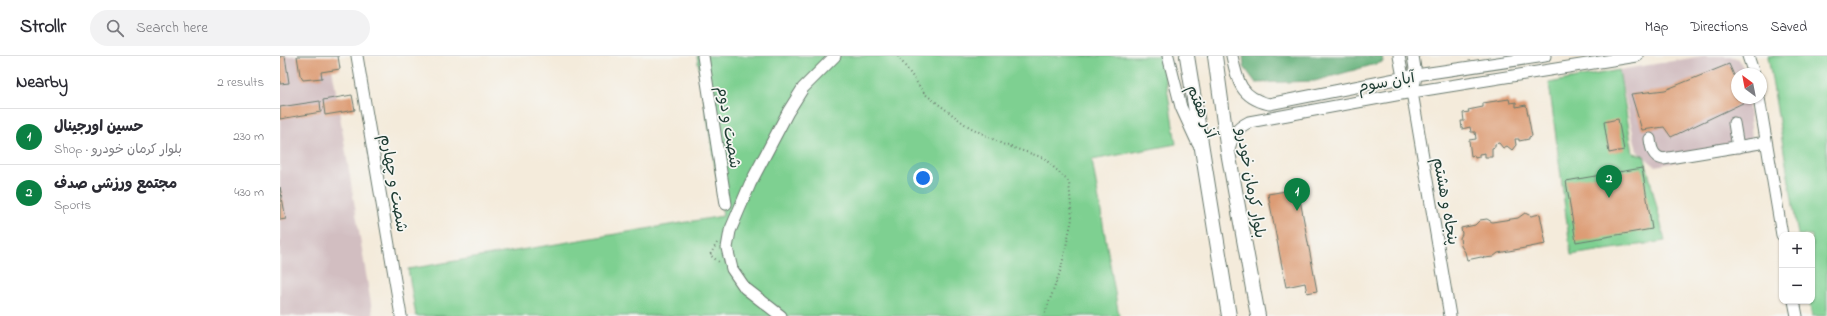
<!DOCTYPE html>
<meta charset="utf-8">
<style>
body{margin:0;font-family:"Indie Flower","Playpen Sans Arabic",sans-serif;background:#f2f2f3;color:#2b2b33}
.controls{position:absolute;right:12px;bottom:12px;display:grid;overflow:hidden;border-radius:8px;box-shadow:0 1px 3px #0004}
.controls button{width:36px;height:36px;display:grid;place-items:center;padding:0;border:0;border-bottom:1px solid #e1e1e2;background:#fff;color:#2b2b33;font:20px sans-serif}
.compass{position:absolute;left:1451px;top:12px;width:36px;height:36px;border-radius:50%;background:#fff;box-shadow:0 1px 3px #0004;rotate:328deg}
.you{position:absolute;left:643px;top:122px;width:14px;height:14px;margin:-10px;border:3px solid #fff;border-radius:50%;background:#1a73e8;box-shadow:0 0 0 6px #1a73e833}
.badge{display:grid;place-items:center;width:26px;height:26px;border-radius:50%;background:#0b8043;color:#fff;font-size:13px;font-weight:700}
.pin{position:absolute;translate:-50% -33px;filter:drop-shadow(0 1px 2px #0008)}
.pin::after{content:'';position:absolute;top:21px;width:14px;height:12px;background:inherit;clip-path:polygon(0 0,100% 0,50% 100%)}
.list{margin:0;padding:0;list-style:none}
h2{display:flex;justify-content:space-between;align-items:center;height:52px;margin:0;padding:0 16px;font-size:17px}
h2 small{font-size:13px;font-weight:400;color:#7c7c81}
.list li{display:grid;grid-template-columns:26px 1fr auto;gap:12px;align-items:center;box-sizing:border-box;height:56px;padding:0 16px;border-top:1px solid #e1e1e2}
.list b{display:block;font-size:15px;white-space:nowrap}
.list p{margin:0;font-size:13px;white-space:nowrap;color:#7c7c81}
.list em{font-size:13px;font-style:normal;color:#7c7c81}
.icon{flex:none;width:22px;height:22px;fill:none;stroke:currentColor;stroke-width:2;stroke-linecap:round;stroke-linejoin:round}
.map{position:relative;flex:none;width:1547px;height:260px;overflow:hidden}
header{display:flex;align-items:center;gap:24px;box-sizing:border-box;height:56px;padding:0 20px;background:#fff;border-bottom:1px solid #e1e1e2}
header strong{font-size:19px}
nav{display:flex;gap:22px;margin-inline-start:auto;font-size:14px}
.search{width:280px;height:36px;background:#f2f2f3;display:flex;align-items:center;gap:10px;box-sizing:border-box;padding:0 14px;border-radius:22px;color:#7c7c81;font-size:15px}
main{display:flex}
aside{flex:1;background:#fff}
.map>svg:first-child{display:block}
.industrial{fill:#d2bec1}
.green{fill:#7ed091;stroke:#4e8662}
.forest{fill:#66b27b;stroke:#427858}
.building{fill:#dd9c75}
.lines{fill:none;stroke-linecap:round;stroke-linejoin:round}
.minor-casing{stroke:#6a7a6e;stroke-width:13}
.major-casing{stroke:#6a7a6e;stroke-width:16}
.path{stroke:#6a7a6e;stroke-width:2;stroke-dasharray:1 3;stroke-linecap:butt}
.minor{stroke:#fff;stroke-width:11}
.major{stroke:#fff;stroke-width:14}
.labels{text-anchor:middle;stroke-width:3.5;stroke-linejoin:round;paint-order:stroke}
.street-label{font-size:16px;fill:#1f3d34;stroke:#f6f6f2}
</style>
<header>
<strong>Strollr</strong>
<div class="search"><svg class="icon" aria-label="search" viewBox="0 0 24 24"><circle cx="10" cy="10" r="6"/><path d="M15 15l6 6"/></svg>Search here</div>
<nav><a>Map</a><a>Directions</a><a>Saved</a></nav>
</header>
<main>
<aside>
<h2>Nearby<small>2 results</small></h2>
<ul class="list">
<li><span class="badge">1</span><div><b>حسین اورجینال</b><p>Shop · بلوار کرمان خودرو</p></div><em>230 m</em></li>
<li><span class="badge">2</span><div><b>مجتمع ورزشی صدف</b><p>Sports</p></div><em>430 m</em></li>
</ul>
</aside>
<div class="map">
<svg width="1547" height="260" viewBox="0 0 1547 260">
<rect width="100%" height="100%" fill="#f6f6f2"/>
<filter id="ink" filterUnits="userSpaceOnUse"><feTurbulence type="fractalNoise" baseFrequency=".025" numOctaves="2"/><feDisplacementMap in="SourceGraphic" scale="8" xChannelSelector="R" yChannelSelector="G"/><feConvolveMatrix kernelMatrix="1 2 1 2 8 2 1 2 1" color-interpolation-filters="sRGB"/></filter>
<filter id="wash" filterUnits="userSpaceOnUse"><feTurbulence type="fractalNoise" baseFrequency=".012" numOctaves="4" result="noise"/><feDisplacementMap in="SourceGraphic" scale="16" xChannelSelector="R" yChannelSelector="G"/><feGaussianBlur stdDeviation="0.9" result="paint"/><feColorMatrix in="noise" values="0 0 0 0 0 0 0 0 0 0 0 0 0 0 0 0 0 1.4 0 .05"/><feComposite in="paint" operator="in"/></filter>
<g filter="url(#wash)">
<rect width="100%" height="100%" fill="#f4ebdb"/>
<path class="industrial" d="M0 0H50L93 260H0Z
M1423 0H1450L1459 3 1466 18H1457V42H1468L1473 92 1375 110 1357 95 1339 14Z"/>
<path class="green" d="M417 0H882L896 88 812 104 839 260H136L128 213 443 160Z
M1488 0H1547V260H1532L1529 245H1532V179H1518Z
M1339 14 1353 97 1364 99 1385 185 1291 199 1269 27Z"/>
<path class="forest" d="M963 0H1102L1103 6 1035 25 976 27 964 11Z"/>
<g id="blocks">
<path class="building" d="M0 0H5L9 27 0 28Z
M17 0H58L60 13 41 16 42 22 23 24 20 19Z
M1449 8 1457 26V42H1464L1465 46 1391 81 1384 71 1362 74 1351 38 1385 34Z
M72 39 75 54 45 59 43 44Z
M1229 43 1230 47 1236 46V51L1246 49 1252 80 1249 81V83L1239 85V83H1235L1236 89 1232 94 1227 90 1223 92 1219 87 1215 88V91L1212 92V101H1205V97L1199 98V101L1195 102 1194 99 1191 100 1189 84 1196 83 1195 76H1191L1190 71 1182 73 1181 65H1184L1183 57 1189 56 1188 54 1203 51V47Z
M40 45 41 56 0 63V51Z
M1338 63 1344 94 1329 97 1324 66Z
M1362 112 1372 173 1296 186 1286 125Z
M0 131 6 163 0 164Z
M1018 133 1037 235 1027 237 1025 227 1006 231 988 138Z
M1245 157 1251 160 1260 158 1266 188 1218 197 1213 201 1205 202 1201 201 1187 204 1185 196 1181 190 1180 182 1182 178 1181 172 1195 169 1200 164 1207 163 1212 166 1238 162Z"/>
</g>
</g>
<g filter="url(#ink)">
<use href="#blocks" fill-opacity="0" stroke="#6a7a6e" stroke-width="1"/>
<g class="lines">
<g class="minor-casing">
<path id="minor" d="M77 0 121 260
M423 0 446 148
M888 0 901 51 918 88
M952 0C957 25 961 42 989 48L1136 19 1265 0
M1119 0 1123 21 1132 36 1170 260
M1133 0 1136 19 1135 26
M1468 0 1474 18
M1479 42 1502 179
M1454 67 1458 91
M1370 83C1371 92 1373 101 1383 103L1486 86
M949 93C953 79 955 73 969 66L1132 36 1357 0
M1514 245 1517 260
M501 260 465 232 452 213 447 192 450 175 470 128 508 56 523 32 555 0"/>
</g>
<g class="major-casing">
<path id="major" d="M907 0 949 260
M935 0 948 96 978 260"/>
</g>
<path class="path" d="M618 0 645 38 686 69 722 88 764 102 789 126 792 163 781 213 764 260
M437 187 430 199 439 206"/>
<use href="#minor" class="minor"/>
<use href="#major" class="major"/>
</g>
</g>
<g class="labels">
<g class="street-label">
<text transform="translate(1106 25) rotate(-10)" y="6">آبان سوم</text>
<text transform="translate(923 55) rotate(68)" y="6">آذر هفتم</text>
<text transform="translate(450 71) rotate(81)" y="6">شصت و دوم</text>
<text transform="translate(115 127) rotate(80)" y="6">شصت و چهارم</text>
<text transform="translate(972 127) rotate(80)" y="6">بلوار کرمان خودرو</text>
<text transform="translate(1167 145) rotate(80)" y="6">پنجاه و هشتم</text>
</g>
</g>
</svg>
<div class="controls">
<button>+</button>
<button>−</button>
</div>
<svg class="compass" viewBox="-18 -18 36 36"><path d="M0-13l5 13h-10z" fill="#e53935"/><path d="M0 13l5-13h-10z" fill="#7c7c81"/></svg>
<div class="you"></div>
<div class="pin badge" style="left:1017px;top:155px">1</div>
<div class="pin badge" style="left:1329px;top:142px">2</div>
</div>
</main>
